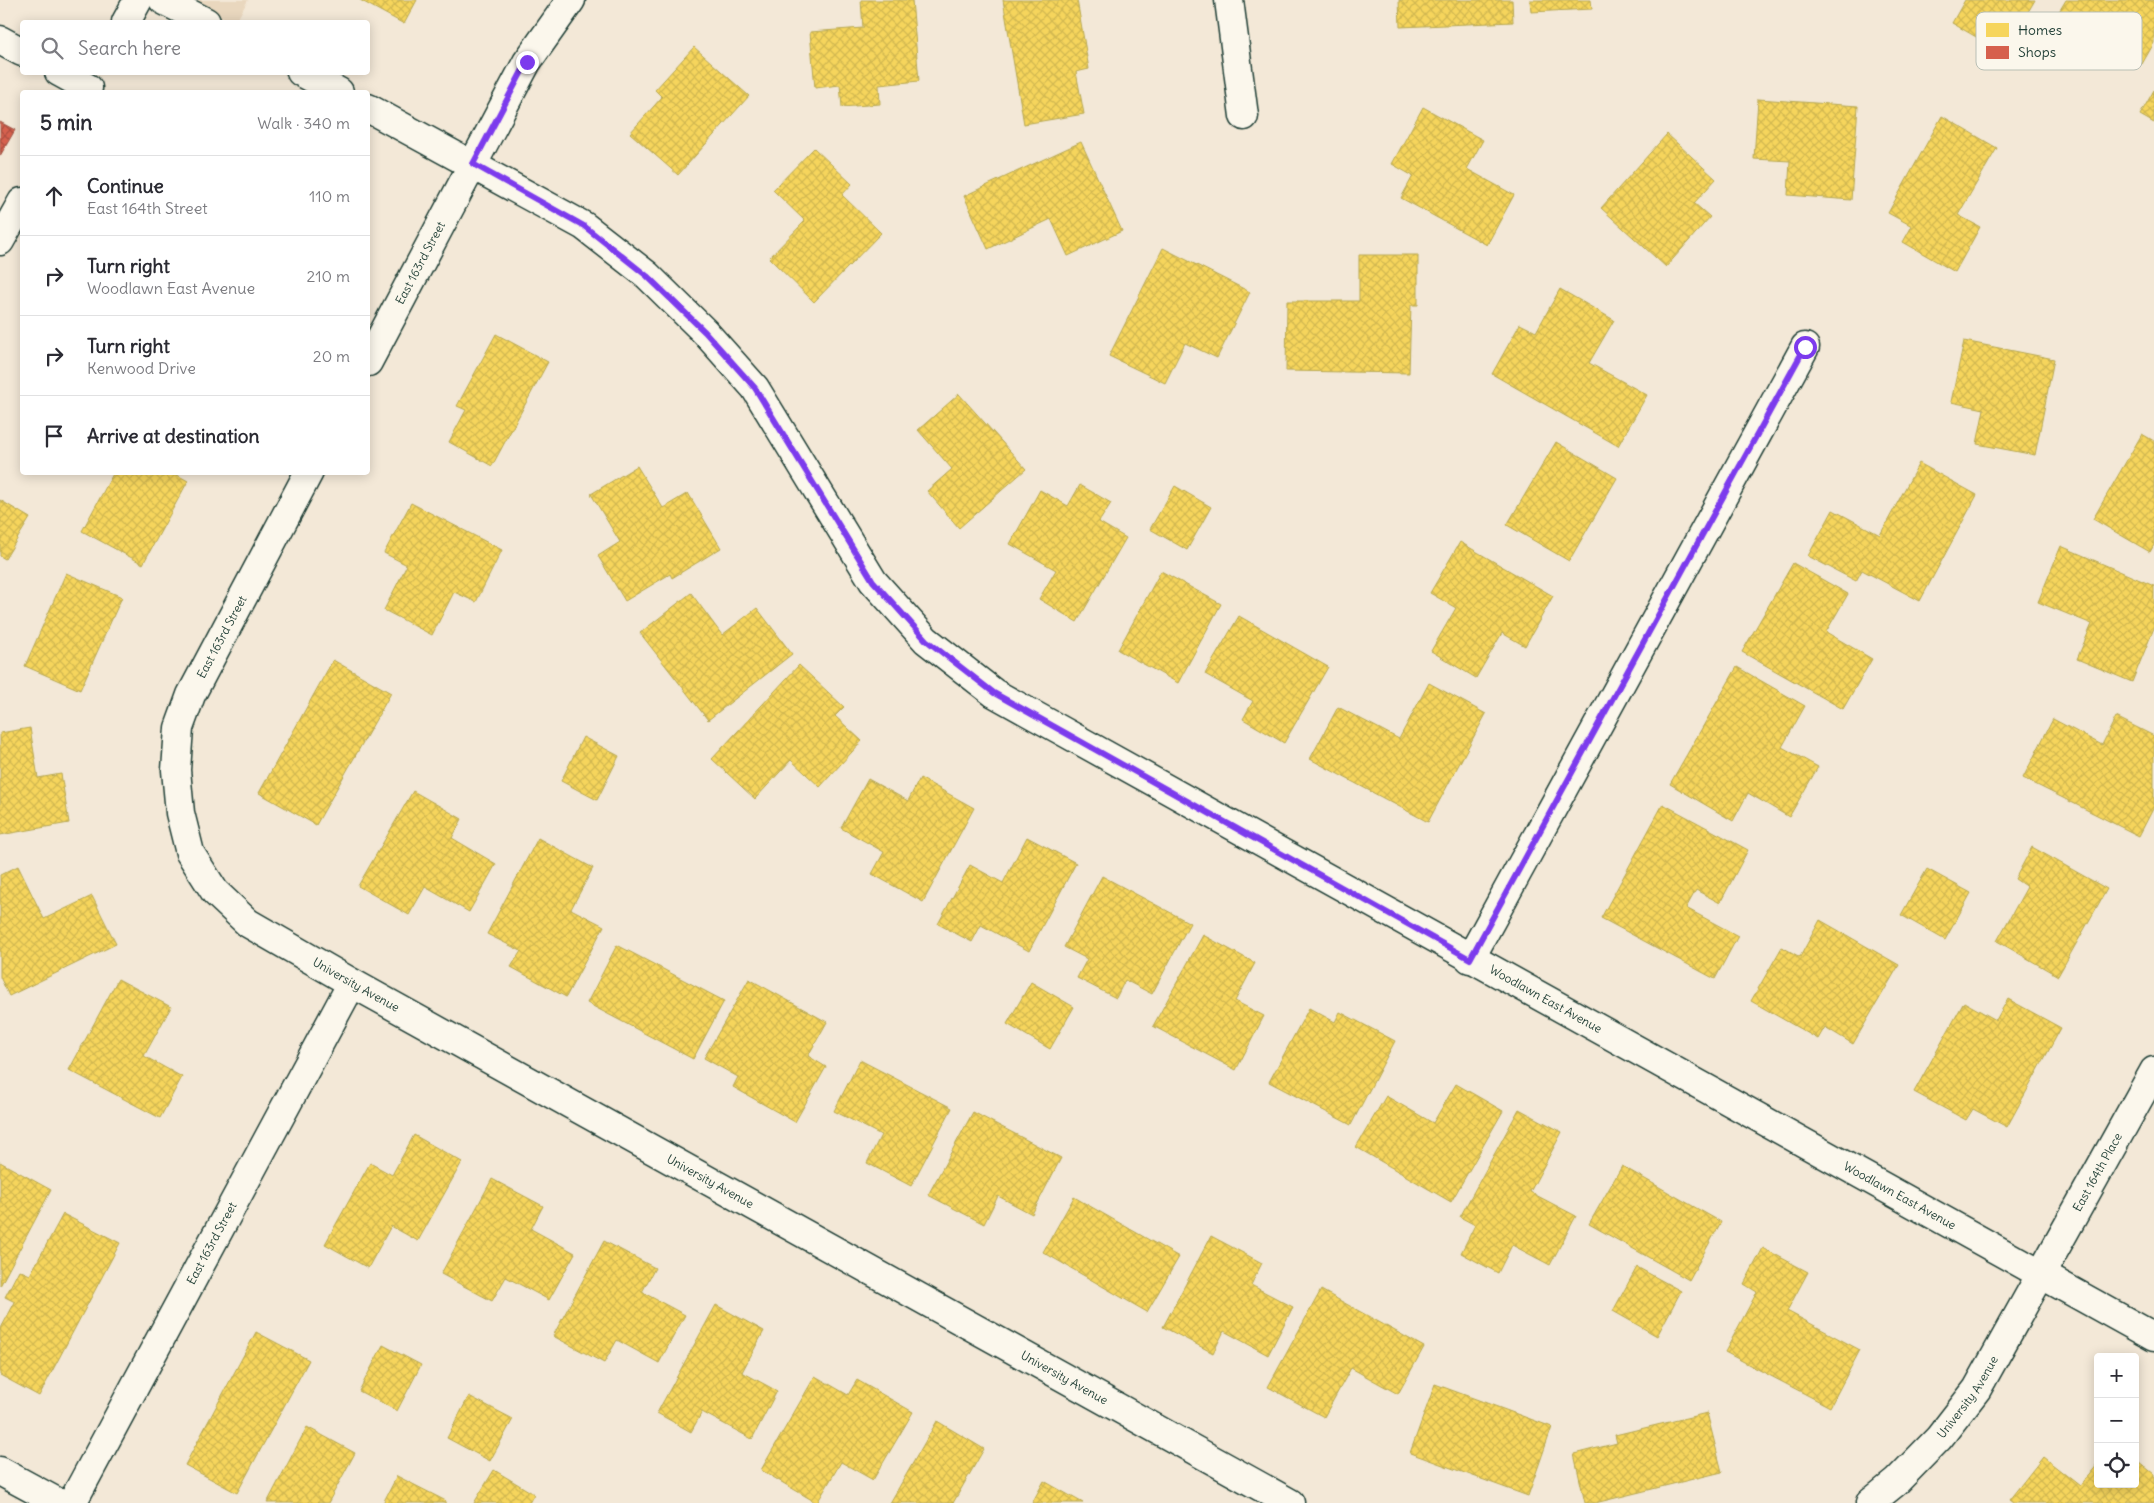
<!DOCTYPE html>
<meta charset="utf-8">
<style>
body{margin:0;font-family:Delius,sans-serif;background:#f7f7f7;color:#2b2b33}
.controls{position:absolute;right:15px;bottom:15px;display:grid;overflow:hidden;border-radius:5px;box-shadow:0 2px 12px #0003}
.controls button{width:45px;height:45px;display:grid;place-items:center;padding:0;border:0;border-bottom:1px solid #e1e1e2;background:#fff;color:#2b2b33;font:25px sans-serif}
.stop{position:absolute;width:15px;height:15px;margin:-11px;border:4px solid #7c3aed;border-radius:50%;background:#fff}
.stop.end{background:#7c3aed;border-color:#fff;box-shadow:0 1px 5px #0008}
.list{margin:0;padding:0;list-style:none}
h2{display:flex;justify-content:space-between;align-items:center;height:65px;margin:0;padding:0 20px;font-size:21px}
h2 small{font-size:16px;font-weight:400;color:#7c7c81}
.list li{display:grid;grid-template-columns:32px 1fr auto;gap:15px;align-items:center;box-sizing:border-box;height:80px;padding:0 20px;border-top:1px solid #e1e1e2}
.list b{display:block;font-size:19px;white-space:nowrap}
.list p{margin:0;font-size:16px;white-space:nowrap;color:#7c7c81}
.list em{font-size:16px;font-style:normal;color:#7c7c81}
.icon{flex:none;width:28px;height:28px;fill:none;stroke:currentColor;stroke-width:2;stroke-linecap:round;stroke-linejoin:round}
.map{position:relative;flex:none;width:2154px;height:1503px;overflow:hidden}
.search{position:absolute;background:#fff;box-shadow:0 2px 12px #0003;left:20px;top:20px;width:350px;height:55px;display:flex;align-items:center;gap:12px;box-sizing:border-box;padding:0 18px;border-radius:5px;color:#7c7c81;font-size:19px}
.panel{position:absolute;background:#fff;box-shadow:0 2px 12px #0003;left:20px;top:90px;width:350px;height:385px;border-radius:5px}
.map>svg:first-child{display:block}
.built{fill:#e9d7be}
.homes{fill:url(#homes-cross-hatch);stroke:#b6a750}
.shops{fill:url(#shops-cross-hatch);stroke:#9f5646}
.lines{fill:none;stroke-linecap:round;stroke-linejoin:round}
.minor-casing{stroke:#1f3d34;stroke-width:31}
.minor{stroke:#fbf7ec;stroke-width:28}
.route{stroke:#7c3aed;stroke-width:6}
.labels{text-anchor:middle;stroke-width:5;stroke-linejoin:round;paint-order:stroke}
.street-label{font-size:12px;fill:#1f3d34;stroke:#fbf7ec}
.key{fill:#fbf7ec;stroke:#b9bfb5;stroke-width:1}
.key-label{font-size:14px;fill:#1f3d34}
</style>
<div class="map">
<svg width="2154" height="1503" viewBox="0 0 2154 1503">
<defs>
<pattern id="homes-cross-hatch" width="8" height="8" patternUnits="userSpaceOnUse" patternTransform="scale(1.25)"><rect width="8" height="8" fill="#f6d55c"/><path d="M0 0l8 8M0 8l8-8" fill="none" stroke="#d2b851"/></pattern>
<pattern id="shops-cross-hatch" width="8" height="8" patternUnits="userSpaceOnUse" patternTransform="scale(1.25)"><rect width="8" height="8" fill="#d6604d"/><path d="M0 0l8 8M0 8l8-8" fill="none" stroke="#ad5041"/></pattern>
</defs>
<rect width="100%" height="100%" fill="#f3e8d7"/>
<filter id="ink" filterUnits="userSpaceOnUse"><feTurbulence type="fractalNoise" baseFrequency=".02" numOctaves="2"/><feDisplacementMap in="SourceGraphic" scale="10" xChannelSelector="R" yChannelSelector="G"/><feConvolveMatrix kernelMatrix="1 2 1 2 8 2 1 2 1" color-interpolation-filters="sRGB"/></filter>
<g filter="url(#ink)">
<path class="built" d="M189 0H248L236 22H230Z"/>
<path class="homes" d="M360 0H417L404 24Z
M861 0H912L919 81 879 85 880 104 842 107 840 85 815 88 810 32 863 28Z
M1003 0H1077L1089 69 1076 72 1084 114 1024 124Z
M1399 0H1512L1513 22 1400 27Z
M1530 0H1591L1592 9 1531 12Z
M1965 0H2035L2004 53 1952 23Z
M2066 0H2154V43L2142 64 2057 15Z
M694 47 749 96 678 175 630 133 662 97 655 90Z
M2154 90V123L2140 115Z
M1758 99 1858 106 1851 200 1788 195 1790 161 1754 159Z
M1423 107 1483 140 1467 169 1514 195 1487 245 1401 198 1413 176 1392 164Z
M1942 116 1997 148 1958 215 1980 227 1955 272 1903 242 1912 226 1888 213Z
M1667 134 1716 179 1694 203 1710 217 1666 267 1601 208Z
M1081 142 1122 231 1068 256 1051 219 988 249 964 196Z
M814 148 852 184 842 195 881 233 814 302 769 258 805 221 773 190Z
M1163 248 1250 292 1217 358 1185 343 1165 383 1109 356Z
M1359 255H1418V305H1411L1409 373 1286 371 1287 301H1359Z
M1560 289 1614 320 1589 363 1647 395 1618 446 1492 374 1520 324 1536 332Z
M496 334 548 362 492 466 449 442 466 410 457 406Z
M1964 341 2054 359 2035 455 1977 444 1984 409 1951 402Z
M959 394 1026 469 959 528 927 491 952 469 918 430Z
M2142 434 2154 441V545L2150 552 2093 519Z
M1556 442 1617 478 1569 561 1507 525Z
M1919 463 1977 495 1920 601 1862 570 1856 581 1808 556 1833 510 1880 535Z
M637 466 663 508 688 493 721 548 672 578 670 574 625 601 598 556 620 542 591 494Z
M114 472H172L188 481 143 564 82 531Z
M1080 485 1111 503 1099 522 1126 538 1077 622 1039 599 1056 570 1010 544 1040 490 1068 506Z
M1175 486 1211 507 1187 550 1150 529Z
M0 500 30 518 5 559 0 556Z
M411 503 502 550 476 602 454 592 432 635 384 610 407 565 384 553Z
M1460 542 1553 596 1525 646 1502 633 1476 678 1431 651 1456 608 1430 593Z
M2061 546 2154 586V628L2132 682 2077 659 2092 624 2038 602Z
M1793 563 1848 594 1826 632 1872 659 1843 709 1742 652Z
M1161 571 1221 604 1178 683 1118 650Z
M66 573 122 597 80 690 25 666Z
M691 593 722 635 757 608 792 654 708 720 640 633Z
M1239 616 1328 667 1284 743 1243 719 1253 701 1205 674Z
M333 660 391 693 316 825 259 793Z
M799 665 844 707 835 716 862 741 820 787 791 760 755 799 712 759Z
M1737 667 1805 706 1782 747 1818 767 1789 817 1748 793 1733 821 1670 784Z
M1429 683 1486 714 1428 822 1310 759 1338 707 1399 739Z
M2116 717 2154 736V807L2139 836 2023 778 2053 719 2102 745Z
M30 728 38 778 61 774 69 823 0 835V733Z
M583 737 619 756 597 800 561 781Z
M920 778 974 808 923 902 872 874 884 852 841 828 868 779 908 801Z
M413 791 462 819 452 838 496 864 469 912 425 887 409 915 358 886Z
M1663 804 1748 850 1720 903 1696 890 1686 908 1738 936 1715 979 1601 918Z
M1027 837 1076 863 1029 951 981 925 972 942 938 924 970 865 1003 883Z
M538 838 593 868 571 909 604 926 566 997 511 967 521 951 487 934Z
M2032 847 2107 889 2058 976 1997 941 2027 887 2015 879Z
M18 866 44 919 92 896 116 944 9 996 0 977V875Z
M1927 869 1971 893 1945 940 1901 915Z
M1102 876 1190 923 1152 994 1125 980 1116 998 1077 978 1087 959 1064 947Z
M1820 920 1899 965 1853 1044 1825 1027 1818 1039 1751 1001 1782 947 1800 957Z
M1203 935 1255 963 1235 1001 1264 1016 1236 1070 1153 1026Z
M617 945 724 1001 693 1059 587 1003Z
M118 979 171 1007 144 1056 182 1077 160 1118 69 1070Z
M749 979 827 1022 808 1056 826 1067 795 1122 733 1087 738 1077 704 1058Z
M1031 982 1074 1007 1050 1049 1007 1024Z
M2008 999 2061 1028 2007 1127 1973 1109 1966 1120 1914 1092 1964 1002 1996 1020Z
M1309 1008 1335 1022 1340 1012 1395 1041 1351 1125 1269 1082Z
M860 1060 952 1108 911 1186 867 1163 881 1135 834 1111Z
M1456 1084 1503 1111 1451 1202 1356 1147 1386 1096 1433 1123Z
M1519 1109 1562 1132 1530 1192 1576 1216 1550 1265 1512 1245 1498 1273 1461 1253 1475 1225 1460 1217Z
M973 1112 1061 1158 1032 1214 998 1196 984 1224 928 1195Z
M414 1135 462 1162 418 1241 391 1226 368 1268 325 1244 370 1163 392 1175Z
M0 1162 51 1190 0 1286Z
M1622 1166 1721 1222 1689 1280 1589 1224Z
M492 1179 543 1206 531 1229 575 1253 549 1300 506 1277 492 1301 441 1274Z
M1074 1197 1179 1257 1147 1312 1043 1252Z
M63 1214 120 1243 39 1396 0 1375V1330L15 1302 5 1297 19 1270 30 1275Z
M1211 1236 1262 1263 1251 1285 1293 1307 1268 1355 1224 1331 1213 1353 1163 1327Z
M604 1241 655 1268 642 1292 685 1315 659 1363 617 1340 604 1363 553 1336Z
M1763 1248 1808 1272 1787 1311 1860 1350 1830 1407 1725 1352 1757 1292 1744 1284Z
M1637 1267 1681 1291 1657 1336 1613 1311Z
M1321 1290 1424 1347 1398 1394 1351 1368 1324 1417 1268 1387Z
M716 1305 764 1331 742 1372 777 1391 752 1439 702 1412 691 1432 657 1413Z
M256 1332 309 1360 237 1493 185 1465Z
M383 1345 421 1365 397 1411 359 1391Z
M815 1376 848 1395 857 1380 913 1412 873 1480 841 1462 817 1503 761 1470Z
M1435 1384 1552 1427 1528 1496 1410 1453Z
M469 1396 513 1419 490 1461 447 1438Z
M1707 1413 1722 1472 1595 1503H1585L1574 1454 1617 1443 1615 1435Z
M937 1421 984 1449 953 1503H890Z
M307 1427 355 1453 328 1503H267Z
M2043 1457 2080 1486 2098 1464V1484H2135V1459L2154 1474V1503H2013L2009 1500Z
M494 1470 534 1494 529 1503H474Z
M397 1476 446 1501 445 1503H383Z
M1044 1481 1083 1503H1032Z"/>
<path class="shops" d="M0 122 15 130 0 156Z"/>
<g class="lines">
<g class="minor-casing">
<g id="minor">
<path d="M163 0 206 22"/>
<path d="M1229 0 1244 116"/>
<path d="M126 22 138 0"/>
<path d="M0 40 22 52"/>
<path d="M59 72 88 88"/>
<path d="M301 72 339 92"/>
<path id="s1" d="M368 108 584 226 647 275 705 332 755 388 873 581 926 640 994 693 2154 1337"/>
<path d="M0 241 22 202"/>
<path id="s2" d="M368 362 527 62 571 0"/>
<path id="s3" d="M309 472 191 695 179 728 176 770 180 813 190 853 215 892 248 923 352 983 1290 1503"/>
<path d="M1470 959 1805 347"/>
<path d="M0 1471 59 1503"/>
<path id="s4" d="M72 1503 352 983"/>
<path id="s5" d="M1870 1503 1896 1482 1939 1438 1977 1389 2154 1071"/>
</g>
</g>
<use href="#minor" class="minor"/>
</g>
</g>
<g class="lines" filter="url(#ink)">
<path class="route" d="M527 62 473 164 584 226 647 276 705 332 755 388 873 581 926 640 994 693 1470 959 1805 347"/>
</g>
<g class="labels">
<g class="street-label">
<text dy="4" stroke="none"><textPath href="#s2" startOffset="112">East 163rd Street</textPath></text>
<text transform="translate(222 637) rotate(-62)" y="4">East 163rd Street</text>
<text dy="4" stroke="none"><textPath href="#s3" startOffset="630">University Avenue</textPath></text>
<text dy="4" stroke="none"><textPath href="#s1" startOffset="1505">Woodlawn East Avenue</textPath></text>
<text dy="4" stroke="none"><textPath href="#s5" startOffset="405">East 164th Place</textPath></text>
<text dy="4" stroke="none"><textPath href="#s3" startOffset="1035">University Avenue</textPath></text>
<text dy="4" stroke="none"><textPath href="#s1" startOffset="1910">Woodlawn East Avenue</textPath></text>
<text dy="4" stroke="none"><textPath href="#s4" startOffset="295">East 163rd Street</textPath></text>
<text dy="4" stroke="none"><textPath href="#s3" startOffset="1440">University Avenue</textPath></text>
<text dy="4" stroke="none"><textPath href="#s5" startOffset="145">University Avenue</textPath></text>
</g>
</g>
<rect x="1976" y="12" width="166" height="58" rx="8" class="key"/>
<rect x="1986" y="23" width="23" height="14" fill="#f6d55c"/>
<rect x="1986" y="46" width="23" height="13" fill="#d6604d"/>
<g class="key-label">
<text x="2018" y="35">Homes</text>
<text x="2018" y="57">Shops</text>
</g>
</svg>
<div class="controls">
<button>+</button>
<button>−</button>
<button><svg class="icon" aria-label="locate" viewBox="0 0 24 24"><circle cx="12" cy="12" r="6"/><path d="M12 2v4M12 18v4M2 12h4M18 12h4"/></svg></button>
</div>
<div class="stop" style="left:1805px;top:347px"></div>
<div class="stop end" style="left:527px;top:62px"></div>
<div class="search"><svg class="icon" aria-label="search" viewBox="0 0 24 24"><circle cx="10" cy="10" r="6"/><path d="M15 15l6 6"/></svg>Search here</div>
<section class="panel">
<h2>5 min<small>Walk · 340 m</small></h2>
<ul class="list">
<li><svg class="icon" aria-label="ahead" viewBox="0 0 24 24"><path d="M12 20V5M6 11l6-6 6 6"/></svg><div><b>Continue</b><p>East 164th Street</p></div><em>110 m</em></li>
<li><svg class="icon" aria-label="right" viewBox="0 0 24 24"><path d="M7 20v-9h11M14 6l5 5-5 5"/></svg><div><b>Turn right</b><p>Woodlawn East Avenue</p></div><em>210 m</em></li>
<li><svg class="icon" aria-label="right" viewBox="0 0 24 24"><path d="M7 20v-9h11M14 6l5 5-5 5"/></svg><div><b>Turn right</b><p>Kenwood Drive</p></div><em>20 m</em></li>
<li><svg class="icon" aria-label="arrive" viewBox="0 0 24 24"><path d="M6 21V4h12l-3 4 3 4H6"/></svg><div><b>Arrive at destination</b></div></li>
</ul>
</section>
</div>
